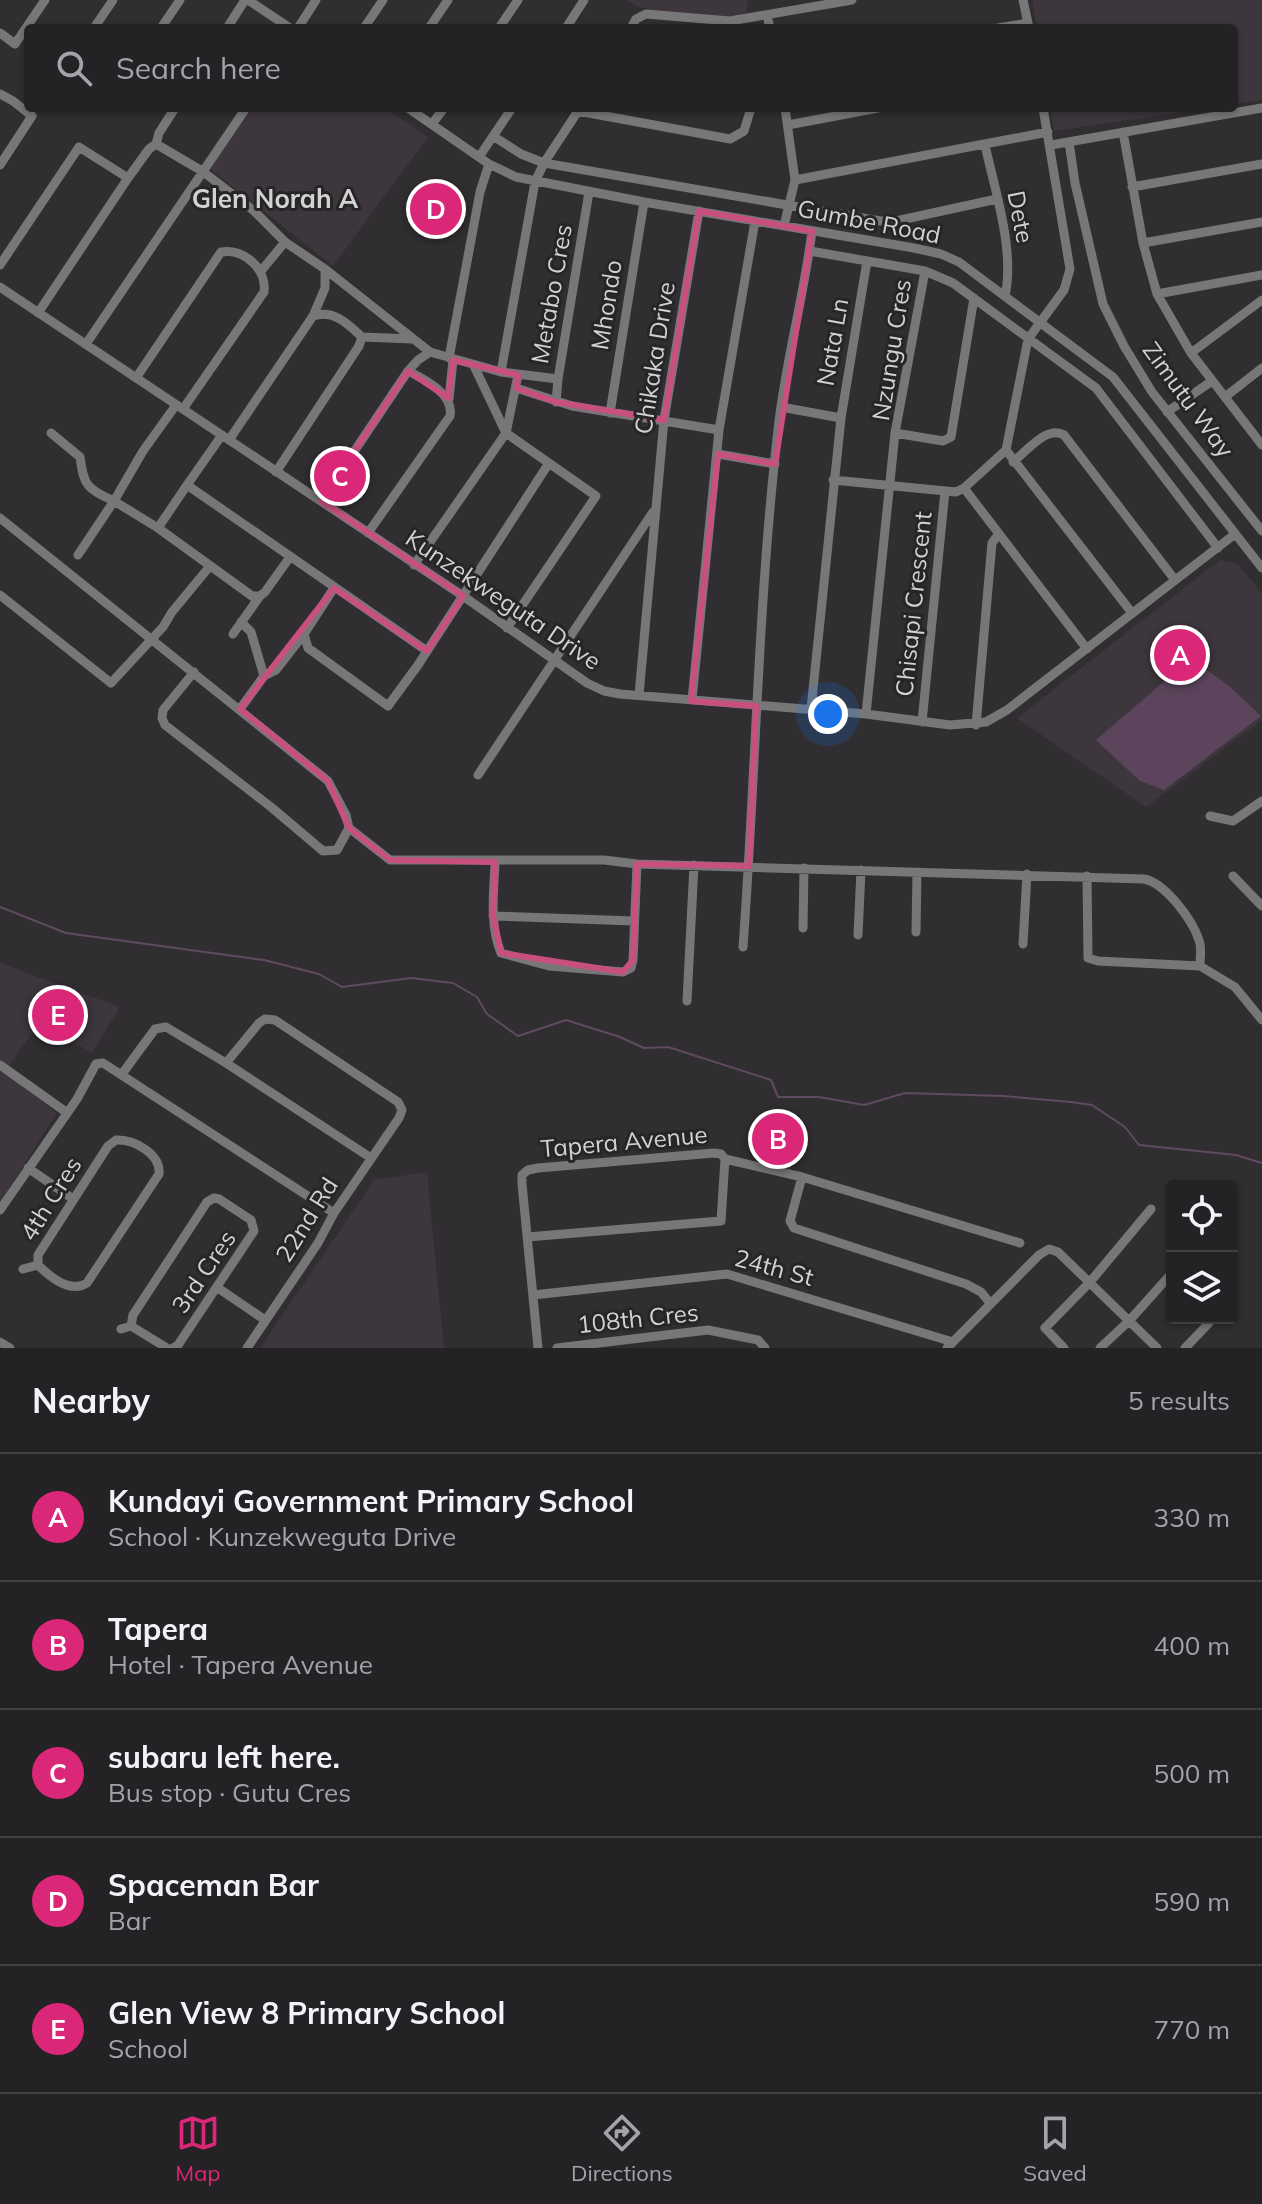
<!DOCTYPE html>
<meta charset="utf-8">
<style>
body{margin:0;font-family:Mulish,sans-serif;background:#312f32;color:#f1f3f6}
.controls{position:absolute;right:24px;bottom:24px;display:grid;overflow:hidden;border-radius:8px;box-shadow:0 2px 6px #0004}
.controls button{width:72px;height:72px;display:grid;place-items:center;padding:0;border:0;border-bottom:2px solid #423f42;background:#252225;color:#f1f3f6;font:40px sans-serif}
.you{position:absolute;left:828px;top:714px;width:28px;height:28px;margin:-20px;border:6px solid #fff;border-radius:50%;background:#1a73e8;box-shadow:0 0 0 12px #1a73e833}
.badge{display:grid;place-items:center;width:52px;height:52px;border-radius:50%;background:#db2777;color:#fff;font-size:26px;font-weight:700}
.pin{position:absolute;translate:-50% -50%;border:4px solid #fff;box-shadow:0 2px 8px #0006}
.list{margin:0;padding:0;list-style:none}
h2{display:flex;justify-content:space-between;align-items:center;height:104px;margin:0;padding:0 32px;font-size:34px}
h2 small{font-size:26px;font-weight:400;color:#a3a4a7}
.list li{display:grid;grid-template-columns:52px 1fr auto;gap:24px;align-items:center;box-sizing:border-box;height:128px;padding:0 32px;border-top:2px solid #423f42}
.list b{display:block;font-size:30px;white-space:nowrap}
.list p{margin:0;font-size:26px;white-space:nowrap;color:#a3a4a7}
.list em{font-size:26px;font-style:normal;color:#a3a4a7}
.icon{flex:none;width:44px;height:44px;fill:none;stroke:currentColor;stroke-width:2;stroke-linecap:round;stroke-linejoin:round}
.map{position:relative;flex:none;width:1262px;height:1348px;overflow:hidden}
.search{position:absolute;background:#252225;box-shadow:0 2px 6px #0004;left:24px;right:24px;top:24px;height:88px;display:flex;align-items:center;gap:20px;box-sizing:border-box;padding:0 28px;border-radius:8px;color:#a3a4a7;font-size:30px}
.sheet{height:744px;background:#252225}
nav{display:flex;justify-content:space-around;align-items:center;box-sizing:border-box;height:112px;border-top:2px solid #423f42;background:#252225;font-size:22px;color:#a3a4a7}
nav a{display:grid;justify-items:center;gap:4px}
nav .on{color:#db2777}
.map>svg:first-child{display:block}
.built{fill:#3d363d}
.green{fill:#5c455c}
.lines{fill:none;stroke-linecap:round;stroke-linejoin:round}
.stream{stroke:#604a61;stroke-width:2}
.minor{stroke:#787778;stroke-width:9}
.marked{fill:none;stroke:#c7507f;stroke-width:6;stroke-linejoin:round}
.labels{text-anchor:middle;stroke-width:6;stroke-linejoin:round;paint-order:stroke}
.street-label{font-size:24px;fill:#d3d2d3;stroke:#272527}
.neighbourhood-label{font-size:26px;font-weight:bold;fill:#d3d2d3;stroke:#272527}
</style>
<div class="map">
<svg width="1262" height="1348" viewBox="0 0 1262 1348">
<rect width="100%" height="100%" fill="#312e31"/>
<path class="built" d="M627 0H748L746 14 728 25 639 7Z
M1032 0H1262V100L1234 104V28H1037Z
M249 108H385L428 137 333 266 209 168Z
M1050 108H1210L1054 131Z
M1220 560 1238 564 1262 593V720L1146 807 1017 718Z
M0 963 120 1007 92 1053 39 1023 9 1066 0 1060Z
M0 1069 57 1113 0 1203Z
M427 1172 444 1348H260L374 1180Z"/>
<path class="green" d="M1188 661C1218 673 1238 694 1261 716L1164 790 1140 781 1096 740Z"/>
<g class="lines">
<path class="stream" d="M0 907 66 933 264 960 319 974 342 987 411 978 453 983 477 997 487 1014 518 1036 566 1020 620 1037 644 1048 668 1047 771 1080 778 1097H819L864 1105 905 1093 1003 1096 1071 1102 1092 1105 1125 1127 1139 1145 1236 1155 1262 1163"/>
<path class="minor" d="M248 0 290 28
M1023 0 1029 28
M767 15 770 28
M94 28 113 0
M161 28 180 0
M227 28 245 0
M298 28 316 0
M364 28 383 0
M429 28 448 0
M499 28 518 0
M566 28 584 0
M631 28 636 19 646 14 730 21 852 0
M998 28 1028 23
M0 33 15 44 45 0
M0 94 13 101 32 116 0 165
M175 108 159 133 156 144 202 171 254 211 285 242 325 269 430 352 501 372 558 379
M408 108 489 164 516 177 644 202 914 248 941 254 959 262 1113 377 1262 568
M1043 108 1070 269 1064 290 1028 339 1006 450 1132 613
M578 111 730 139 744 131 751 108
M432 124 444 108
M788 125 878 108
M1123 132 1143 243 1157 294 1191 353 1262 445
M493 136 521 154 544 163 880 221H896L997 199
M1069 142 1075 183 1103 304 1124 346 1152 392 1262 531
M985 145C995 191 1015 250 1005 296
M1051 145 1262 108
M479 157 512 108
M128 178 149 149 156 144
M795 180 1048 132
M1132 187 1262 164
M784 226 795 180 785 108
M1143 243 1262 222
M810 251 925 271 953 283 1096 388 1218 548
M0 265 79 147 128 178 38 313
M261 271 285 242
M925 271 895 433 943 441 951 437 974 298
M0 287 463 596 587 683 604 691 620 694 866 714 950 725 986 722 1007 710 1235 534
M1157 294 1262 275
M313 316 325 288V269
M362 337 413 339
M86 344 246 108
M1191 353 1262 300
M449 358 480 192 489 164
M474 366 506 433
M408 371 418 360 430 352
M501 372 535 182 544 163 580 108
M136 378 221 252C244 248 267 269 264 292L183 409
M516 388 572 406 719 430
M1225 397 1262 368
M449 399 453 360
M556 402 558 379 589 192
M176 405 143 451 114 501 158 528 252 596H260L265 592 290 557
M781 407 841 418
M1167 412 1212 381
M610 413 644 202
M51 433 80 457C84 487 87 488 114 501L78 555
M506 433 596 496 507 628
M222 435 187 485 427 651
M229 440 313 316C334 309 348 324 362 337L359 346 276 472
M718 454 775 464
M1013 462C1027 451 1047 425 1064 435L1175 580
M833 480 956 492 964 488 1006 450
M964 488 1087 649
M321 501 408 371C426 380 454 394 450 416L368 533
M0 518 328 781 346 815 349 828 390 860H604L637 864 1144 879C1165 883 1192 919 1199 940 1202 948 1200 957 1200 966
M158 528 187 485
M414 565 506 433 518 375
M334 588 304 634 308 648 388 706 418 665 549 463
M0 595 111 683 163 627 172 612 210 566
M241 622 251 632 264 676
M233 634 260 596
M194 672 163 710 162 718 165 725 271 807 323 851 337 850 349 828
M639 695 664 420 699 211
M692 700 719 430 755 221
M240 709 264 676 276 670 304 634
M811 709 841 418 867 261
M866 714 895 433
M922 722 945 491
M976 725 992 543 998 535
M478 775 653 512
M1210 816 1233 821 1262 801
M495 862C494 892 489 924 501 953L549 966 623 972 631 968 633 960 637 864
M1087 876 1088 958 1098 961 1200 966 1235 987 1262 1020
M1233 876 1262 906
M493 916 634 921
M803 928 804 868
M916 932 917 873
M858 935 861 870
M1023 944 1027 874
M743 947C756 772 758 596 779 421 787 357 804 295 812 231
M687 1001 694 865
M226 1063 259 1023 265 1019 275 1020 398 1102 402 1110 399 1118 334 1213 318 1243 247 1348
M0 1065 66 1112
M122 1074 155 1029 166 1027 226 1063 371 1158
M116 1140C134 1139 161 1154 159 1174L87 1283C70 1294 50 1277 38 1265V1255L108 1146Z
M725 1159 802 1177 1020 1243
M28 1168 73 1199
M802 1177 790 1221 794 1228 966 1284 981 1292 990 1303
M0 1210 77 1099 96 1064 103 1063 334 1213
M527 1237 721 1221 725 1159 721 1154 714 1153 538 1168 528 1170 522 1175V1184L538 1348
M23 1269 38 1265
M218 1288 265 1320
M533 1295 727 1274 953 1342
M131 1326 133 1315 207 1202 214 1198 219 1199 251 1220 254 1231 178 1345 173 1348
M121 1329 131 1326 167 1348
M0 1342 10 1348
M557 1348 708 1330 758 1340 765 1348
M947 1348 1039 1255 1049 1249 1058 1252 1157 1348
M1064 1348 1045 1328 1090 1282 1151 1209
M1100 1348 1129 1321 1172 1273
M1185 1348 1209 1323"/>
</g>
<path class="marked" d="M699 211 812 231 775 464 718 454 691 701 756 706 749 866 637 864 633 960 623 972 501 953 493 916 495 862 390 860 349 828 328 781 240 709 334 588 427 651 463 596 321 501 408 371 448 398 453 360 518 375 516 388 556 402 664 420Z"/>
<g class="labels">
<g class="street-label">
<text transform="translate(1020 217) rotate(79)" y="8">Dete</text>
<text transform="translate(869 222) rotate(11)" y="8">Gumbe Road</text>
<text transform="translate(552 294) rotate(-80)" y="8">Metabo Cres</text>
<text transform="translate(607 305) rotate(-81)" y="8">Mhondo</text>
<text transform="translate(833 342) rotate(-80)" y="8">Nata Ln</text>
<text transform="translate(892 350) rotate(-81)" y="8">Nzungu Cres</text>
<text transform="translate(655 358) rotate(-81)" y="8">Chikaka Drive</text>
<text transform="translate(1188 400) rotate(54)" y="8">Zimutu Way</text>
<text transform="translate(503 600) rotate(34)" y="8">Kunzekweguta Drive</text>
<text transform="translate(914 604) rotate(-84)" y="8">Chisapi Crescent</text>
<text transform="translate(624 1142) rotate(-5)" y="8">Tapera Avenue</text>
<text transform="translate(51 1199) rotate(-58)" y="8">4th Cres</text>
<text transform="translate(307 1220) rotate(-58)" y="8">22nd Rd</text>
<text transform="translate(774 1268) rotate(15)" y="8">24th St</text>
<text transform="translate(204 1272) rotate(-56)" y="8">3rd Cres</text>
<text transform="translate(638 1319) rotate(-6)" y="8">108th Cres</text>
</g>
<g class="neighbourhood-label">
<text x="275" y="208">Glen Norah A</text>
</g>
</g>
</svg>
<div class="controls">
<button><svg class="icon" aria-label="locate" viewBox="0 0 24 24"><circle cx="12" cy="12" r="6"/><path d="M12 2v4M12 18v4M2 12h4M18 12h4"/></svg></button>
<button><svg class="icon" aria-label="layers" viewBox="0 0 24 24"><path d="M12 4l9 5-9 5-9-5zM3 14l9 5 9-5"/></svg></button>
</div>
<div class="you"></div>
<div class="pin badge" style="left:1180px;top:655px">A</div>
<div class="pin badge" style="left:778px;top:1139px">B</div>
<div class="pin badge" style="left:340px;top:476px">C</div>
<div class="pin badge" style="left:436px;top:209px">D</div>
<div class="pin badge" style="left:58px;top:1015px">E</div>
<div class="search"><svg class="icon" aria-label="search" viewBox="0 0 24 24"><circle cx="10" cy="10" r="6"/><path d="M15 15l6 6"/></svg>Search here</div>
</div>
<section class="sheet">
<h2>Nearby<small>5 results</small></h2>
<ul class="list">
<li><span class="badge">A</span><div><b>Kundayi Government Primary School</b><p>School · Kunzekweguta Drive</p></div><em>330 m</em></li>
<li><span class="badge">B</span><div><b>Tapera</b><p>Hotel · Tapera Avenue</p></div><em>400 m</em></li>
<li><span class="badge">C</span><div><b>subaru left here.</b><p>Bus stop · Gutu Cres</p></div><em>500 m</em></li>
<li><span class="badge">D</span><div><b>Spaceman Bar</b><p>Bar</p></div><em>590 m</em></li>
<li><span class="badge">E</span><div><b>Glen View 8 Primary School</b><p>School</p></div><em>770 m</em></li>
</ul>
</section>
<nav>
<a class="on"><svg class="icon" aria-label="map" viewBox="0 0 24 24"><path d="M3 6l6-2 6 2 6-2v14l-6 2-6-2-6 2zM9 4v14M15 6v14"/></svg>Map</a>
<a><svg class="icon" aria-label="directions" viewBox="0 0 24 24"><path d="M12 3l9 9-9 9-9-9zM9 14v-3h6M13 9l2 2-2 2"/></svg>Directions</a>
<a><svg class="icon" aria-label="saved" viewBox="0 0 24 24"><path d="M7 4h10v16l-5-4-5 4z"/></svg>Saved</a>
</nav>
